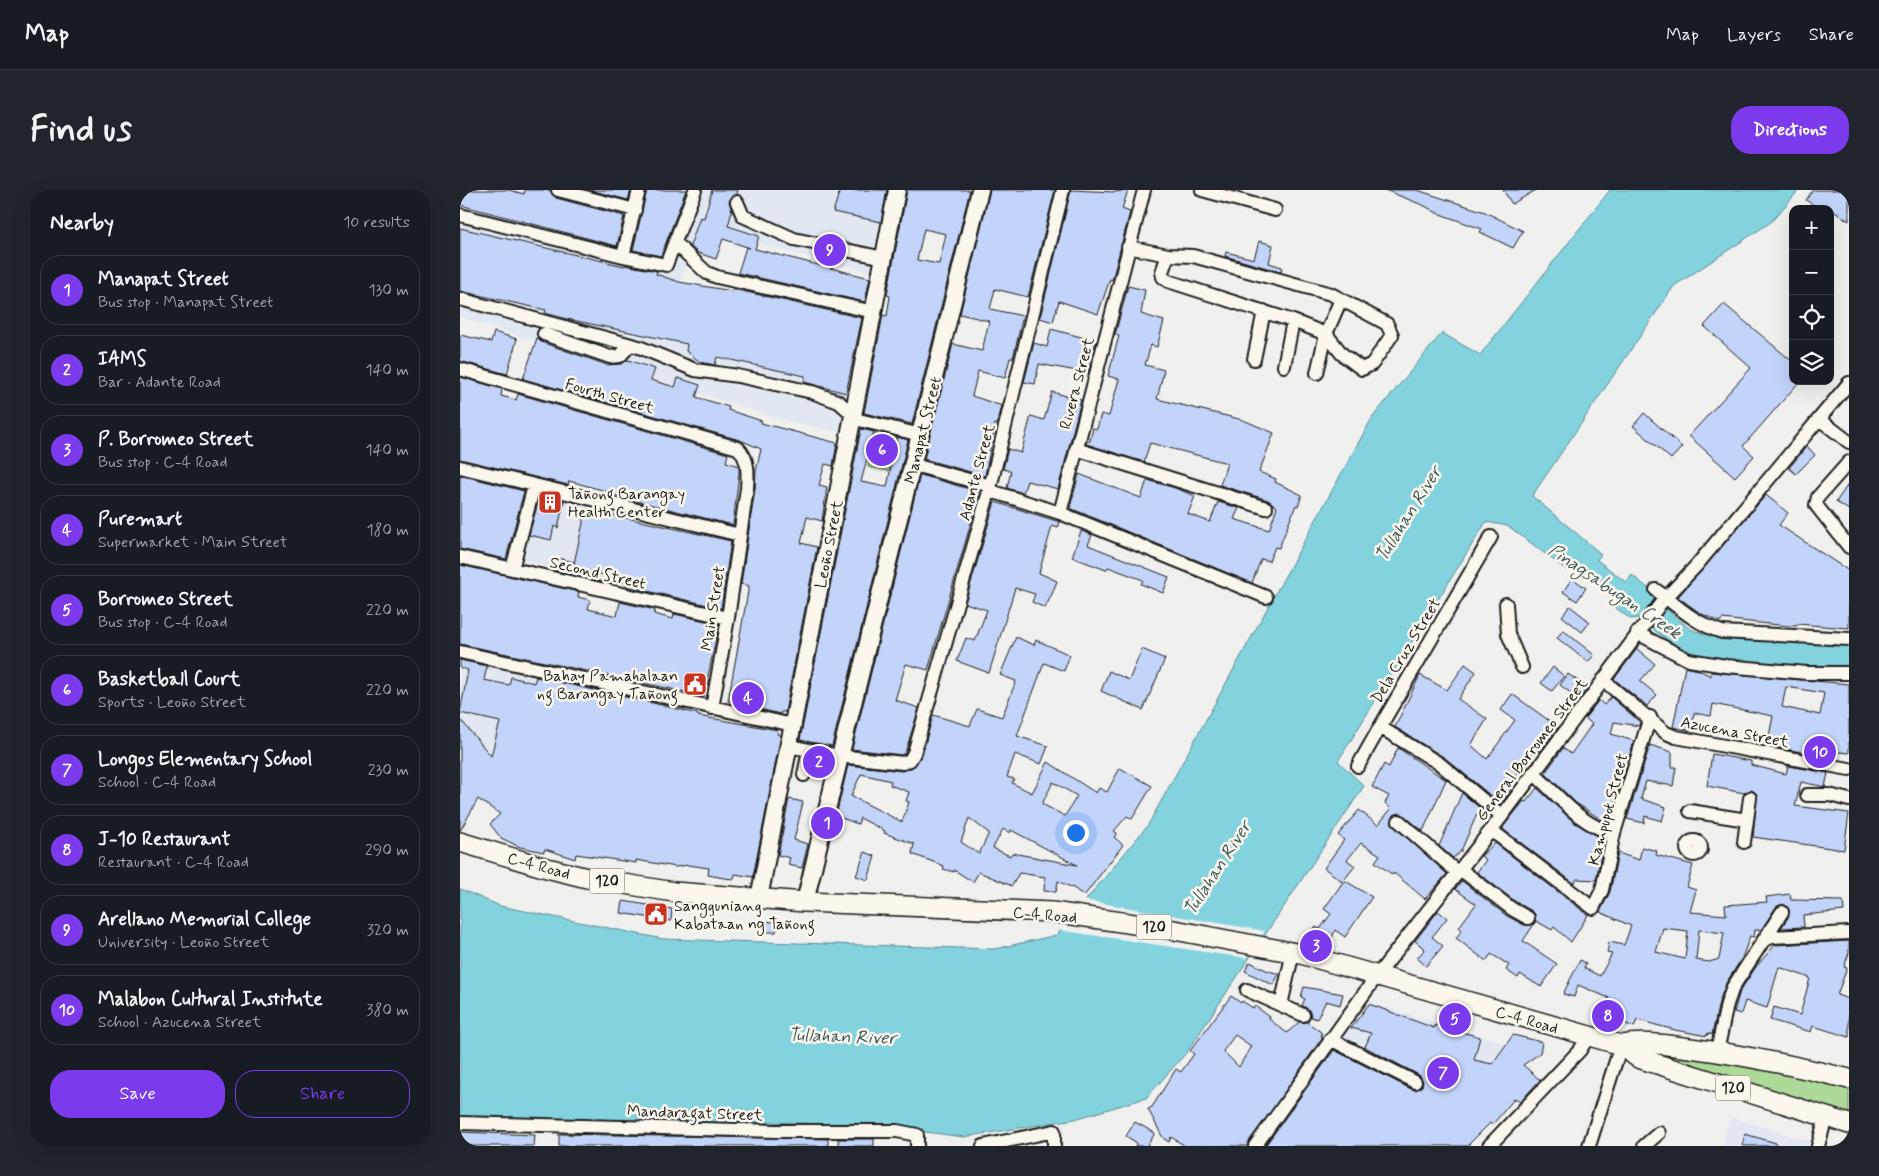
<!DOCTYPE html>
<meta charset="utf-8">
<style>
body{margin:0;font-family:Mynerve,sans-serif;background:#20242c;color:#f1f3f6}
.controls{position:absolute;right:15px;top:15px;display:grid;overflow:hidden;border-radius:10px;box-shadow:0 5px 20px #0002}
.controls button{width:45px;height:45px;display:grid;place-items:center;padding:0;border:0;border-bottom:1px solid #363941;background:#171b24;color:#f1f3f6;font:25px sans-serif}
.you{position:absolute;left:615px;top:642px;width:18px;height:18px;margin:-12px;border:4px solid #fff;border-radius:50%;background:#1a73e8;box-shadow:0 0 0 8px #1a73e833}
.badge{display:grid;place-items:center;width:32px;height:32px;border-radius:50%;background:#7c3aed;color:#fff;font-size:16px;font-weight:700}
.pin{position:absolute;translate:-50% -50%;border:2px solid #fff;box-shadow:0 1px 5px #0006}
.list{margin:0;padding:0;list-style:none}
h2{display:flex;justify-content:space-between;align-items:center;height:65px;margin:0;padding:0 20px;font-size:21px}
h2 small{font-size:16px;font-weight:400;color:#9ea1a6}
.list li{display:grid;grid-template-columns:32px 1fr auto;gap:15px;align-items:center;box-sizing:border-box;height:70px;margin:0 10px 10px;padding:0 10px;border:1px solid #363941;border-radius:20px}
.list b{display:block;font-size:19px;white-space:nowrap}
.list p{margin:0;font-size:16px;white-space:nowrap;color:#9ea1a6}
.list em{font-size:16px;font-style:normal;color:#9ea1a6}
.actions{display:flex;gap:10px;padding:15px 20px}
.actions a{flex:1;padding:11px 0;border:1px solid #7c3aed;border-radius:20px;text-align:center;font-size:18px;color:#7c3aed}
.actions .main{background:#7c3aed;color:#fff}
.icon{flex:none;width:28px;height:28px;fill:none;stroke:currentColor;stroke-width:2;stroke-linecap:round;stroke-linejoin:round}
.map{position:relative;flex:none;width:1389px;height:956px;overflow:hidden;border-radius:20px}
header{display:flex;align-items:center;gap:30px;box-sizing:border-box;height:70px;padding:0 25px;background:#171b24;border-bottom:1px solid #363941}
header strong{font-size:24px}
nav{display:flex;gap:28px;margin-inline-start:auto;font-size:18px}
.intro{display:flex;align-items:center;justify-content:space-between;box-sizing:border-box;height:120px;padding:0 30px}
h1{margin:0;font-size:35px}
.button{padding:12px 22px;border-radius:20px;background:#7c3aed;color:#fff;font-size:18px;font-weight:700}
main{display:flex;gap:30px;padding:0 30px}
aside{flex:1;background:#171b24;border-radius:20px;box-shadow:0 5px 20px #0002}
.map>svg:first-child{display:block}
.built{fill:#e2e8f2}
.green{fill:#aeda99;stroke:#657b5a}
.water{fill:#83d3df;stroke:#5a8a91}
.pier{fill:#f0f0ef}
.building{fill:#c3d4fa;stroke:#1c1c1c;fill-rule:evenodd}
.lines{fill:none;stroke-linecap:round;stroke-linejoin:round}
.minor-casing{stroke:#1c1c1c;stroke-width:16}
.major-casing{stroke:#1c1c1c;stroke-width:20}
.highway-casing{stroke:#1c1c1c;stroke-width:22}
.minor{stroke:#fbf7ec;stroke-width:12}
.major{stroke:#fbf7ec;stroke-width:16}
.highway{stroke:#fbf7ec;stroke-width:19}
.labels{text-anchor:middle;stroke-width:5;stroke-linejoin:round;paint-order:stroke}
.shield{fill:#fbf7ec;stroke:#5f5e5a;stroke-width:1}
.shield-label{font-size:15px;font-weight:bold;fill:#1c1c1c}
.street-label{font-size:16px;fill:#1c1c1c;stroke:#fbf7ec}
.poi-label{font-size:16px;fill:#1c1c1c;stroke:#fbf7ec;text-anchor:start}
.water-label{font-size:18px;font-style:italic;fill:#405c60;stroke:#fbf7ec}
</style>
<header>
<strong>Map</strong>
<nav><a>Map</a><a>Layers</a><a>Share</a></nav>
</header>
<div class="intro"><h1>Find us</h1><a class="button">Directions</a></div>
<main>
<aside>
<h2>Nearby<small>10 results</small></h2>
<ul class="list">
<li><span class="badge">1</span><div><b>Manapat Street</b><p>Bus stop · Manapat Street</p></div><em>130 m</em></li>
<li><span class="badge">2</span><div><b>IAMS</b><p>Bar · Adante Road</p></div><em>140 m</em></li>
<li><span class="badge">3</span><div><b>P. Borromeo Street</b><p>Bus stop · C-4 Road</p></div><em>140 m</em></li>
<li><span class="badge">4</span><div><b>Puremart</b><p>Supermarket · Main Street</p></div><em>180 m</em></li>
<li><span class="badge">5</span><div><b>Borromeo Street</b><p>Bus stop · C-4 Road</p></div><em>220 m</em></li>
<li><span class="badge">6</span><div><b>Basketball Court</b><p>Sports · Leoño Street</p></div><em>220 m</em></li>
<li><span class="badge">7</span><div><b>Longos Elementary School</b><p>School · C-4 Road</p></div><em>230 m</em></li>
<li><span class="badge">8</span><div><b>J-10 Restaurant</b><p>Restaurant · C-4 Road</p></div><em>290 m</em></li>
<li><span class="badge">9</span><div><b>Arellano Memorial College</b><p>University · Leoño Street</p></div><em>320 m</em></li>
<li><span class="badge">10</span><div><b>Malabon Cultural Institute</b><p>School · Azucena Street</p></div><em>380 m</em></li>
</ul>
<div class="actions"><a class="main">Save</a><a>Share</a></div>
</aside>
<div class="map">
<svg width="1389" height="956" viewBox="0 0 1389 956">
<rect width="100%" height="100%" fill="#f0f0ef"/>
<filter id="ink" filterUnits="userSpaceOnUse"><feTurbulence type="fractalNoise" baseFrequency=".02" numOctaves="2"/><feDisplacementMap in="SourceGraphic" scale="10" xChannelSelector="R" yChannelSelector="G"/><feConvolveMatrix kernelMatrix="1 2 1 2 8 2 1 2 1" color-interpolation-filters="sRGB"/></filter>
<g filter="url(#ink)">
<path class="built" d="M0 0H389L426 7 413 83 234 38 217 107 400 145 381 243 319 229 0 127Z
M75 300 166 322 151 393 59 370Z
M0 464 78 482 58 563 33 608 0 568Z
M910 813 1046 853 1002 913 877 851Z
M1270 927 1353 952 1352 956H1262Z"/>
<path class="green" d="M415 238 436 243 429 281 408 277Z
M1181 861 1269 872 1389 898V925Z"/>
<path class="water" d="M1150 0H1339L1311 32 1214 96 1072 306 1141 364 1137 370 1166 392 1172 385 1194 403 1193 408 1230 439 1256 448 1389 455V477C1339 475 1263 481 1219 457 1204 449 1191 437 1178 428L1171 429 1150 414 1155 405 1117 379 1108 381 1048 336 1026 332 878 571 904 596 727 862 686 908 615 929 504 947 419 936 310 932 134 935 0 930V699L40 716 203 749 535 759 597 745 688 635 912 228 982 143 1020 165Z"/>
<path class="pier" d="M623 710 805 741 786 768 598 740Z"/>
<path class="building" d="M0 0H49L64 4 65 0H90L96 8 164 26 157 56 0 15Z
M130 0H171L168 10Z
M187 0H226L201 66 173 60Z
M252 0H278L277 4 269 11 272 21 268 36 299 46 295 59 410 88 405 112 278 83 286 57 290 58 263 49 256 69 238 63 230 56 240 27 244 28Z
M380 0H427L421 32 373 22Z
M447 0H510L452 234 404 223 423 125 427 126 430 106 427 105ZM464 39 486 44 479 74 457 70Z
M530 0H595L568 107 535 99 530 119 563 126 553 168H550L545 188 518 181 512 206 542 216 537 235 535 234 525 286 464 269 493 154 522 161 529 131 500 124Z
M611 0 655 2 668 0 662 19 670 22 652 90 650 89 638 124 599 111 593 132 580 128Z
M925 0H957L1025 22 1063 41 1053 58 1020 42 1022 39 977 23 965 16Z
M1043 0H1076L1052 14Z
M1353 0H1380L1389 5V31L1370 19H1359L1346 10Z
M0 38 164 76V75L197 81 196 84 219 92 272 101 273 99 402 128 386 203 344 192 345 186 257 167 255 175 240 172 226 161 227 154 107 129 85 123 86 120 0 101Z
M799 51 813 55 809 73 822 77 821 82 765 66 766 62 794 69Z
M668 96 685 100 681 124 704 131 697 157 691 155 685 175 704 180 697 209 783 230 814 243 799 282 816 289 815 292 842 305 838 316 836 315 819 358 815 357 809 371 801 369 792 393 610 318 619 284 681 308 687 290 715 298 735 306 728 324 750 332 758 312 779 318 774 329 809 340 817 317 808 310 760 295 767 273 690 253 684 272 626 254 627 251H630L633 238 637 239 641 224 649 226 659 189 648 186 659 146 655 145Z
M1264 114 1333 172V191H1340L1283 256 1294 266 1275 287 1229 246 1291 178 1244 136Z
M591 139 636 151 628 183 579 174 575 194 564 192 574 153 587 157Z
M34 142 57 149 47 184 0 171V145L31 152Z
M77 148 81 152 147 175 161 174 168 170 195 179 191 190 215 197 218 188 240 195 236 207 269 217 268 220 302 231 301 233 377 253 373 276 365 274 359 295 367 297 362 331 347 327 341 353 357 357 325 522H321L320 524 268 511 289 396 281 394 295 299 296 281 301 259 280 250 63 189Z
M0 187 42 199 41 206 56 210 58 204 268 264 266 272 279 276V283L273 335 152 305 153 303 109 291 108 295 0 269Z
M592 202 621 210 598 299 567 291 563 303 547 298 551 281 543 279 548 259 561 263 571 226 584 230Z
M1184 223 1222 257 1211 269 1173 236Z
M401 239 414 242 401 292 427 297 437 247 448 250 372 556 340 550Z
M1347 256 1355 265 1336 284 1329 278Z
M0 285 64 301 46 369 0 359Z
M460 285 520 302 468 480 446 474 435 510 459 518 446 560 442 565 392 559Z
M1389 293V320L1376 312Z
M80 305 104 311 98 338 94 336 91 350 69 345Z
M1306 305 1328 323 1319 335 1389 381V438L1337 434V436H1328L1262 429 1260 432 1240 423 1218 407Z
M535 312 600 332 598 338 592 336 579 383 597 391 592 404 585 418 572 412 575 404 555 398 529 483 497 471 506 448 515 451 527 420 505 413Z
M126 319 271 351 261 418 166 396 167 393 153 389V387L113 378Z
M621 341 632 345 628 355 709 387 703 403 681 394 683 390 648 377 646 380 612 367Z
M97 368 114 372 111 384 94 380Z
M0 375 119 402 118 407 130 410 128 419 157 426 160 412 195 420 194 424 213 429 214 424 259 434 244 506 0 454Z
M1112 388 1126 398 1117 411 1103 402Z
M1110 416 1130 432 1122 442 1102 426Z
M1103 440 1134 465 1128 472 1097 448Z
M556 447 574 455 576 450 610 465 604 481 584 473 557 546 588 556 581 574 555 564 547 587 554 589 552 593 572 603 588 572 636 603 639 598 647 602 660 578 692 596 672 629 667 626 654 641 657 643 654 647 663 655 624 706 615 699 598 691 596 702 584 701 585 687 559 683 552 696 519 682 513 692 494 680V682L483 679 484 676 452 664 454 654 424 643 425 641 400 628 398 634 376 626 388 575 442 581 453 577 462 565 473 525 510 536 517 519 542 527 556 491 540 485ZM401 584 431 591 430 595 449 602 446 611 449 612 442 632 391 606ZM593 592 617 606 605 626 582 614ZM509 628 529 643 519 664 501 652ZM543 639 550 643 551 640 617 675 552 663 550 666 533 658Z
M682 459 705 469 683 520 641 501 649 481 669 490Z
M1177 459 1195 474 1180 491 1197 505 1187 516 1154 489Z
M0 470 27 476 24 490 49 495 51 487 74 493 76 487 197 514 238 524V526L318 540 317 544 321 545 293 687 275 684 274 689 264 688 248 685 249 678 228 675 216 677 176 670V673L116 664 115 669 85 659 84 662 60 657 41 648 30 634 40 624 18 609 0 641V529L31 566 40 532 0 523 8 480 0 478Z
M1005 474 1016 482 998 509 1027 529 1011 555 1027 569 1055 530 1041 520 1052 504 1098 537 1080 562 1076 559 1048 597 1051 600 1041 614 985 568 935 537 960 485 987 500Z
M1093 477 1104 486 1092 501 1081 493Z
M1225 477 1239 480 1251 486V482L1389 494V563L1379 562 1377 568 1307 556 1313 526 1253 514 1251 526 1234 523 1231 541 1213 537ZM1326 497 1364 503 1360 525 1322 517Z
M1108 484 1128 498 1119 509 1100 495Z
M1151 507 1180 532 1179 536 1154 532 1151 544 1174 551 1151 625 1145 624 1142 630 1116 613 1085 583 1103 558 1111 564 1132 534 1125 528 1139 510 1144 515Z
M1190 555 1212 562V577H1216L1213 596 1186 591 1181 609 1206 617 1202 631 1185 626 1184 633 1167 629Z
M938 558 986 590 963 641 941 623 933 625 932 634 987 684 965 709 934 683 933 685 915 672 920 665 901 653 887 670 895 676 884 690 912 707 885 747 875 740 870 753 851 747 855 737 860 739 871 724 864 719 883 692 864 678 884 650 878 645 899 620 918 635 931 619 925 613 929 606 912 597 924 574 929 577Z
M1252 564 1291 571V575L1326 584 1328 576 1368 583 1365 597 1341 592 1335 616 1389 623 1384 660 1293 647 1297 604 1292 600 1284 603 1247 596Z
M1077 598 1115 633 1144 649 1136 690 1117 689 1114 693 1044 640 1043 637 1064 611 1066 612Z
M1002 603 1026 623 1021 628 1017 624 1001 661 993 668 979 656Z
M329 609 343 612 334 650 348 654 342 678 328 675 330 668 318 665Z
M1035 653 1128 725 1111 752 1094 737 1092 740 1076 731 1063 751 1097 774 1081 797 1060 784 1058 788 1046 780 1049 775 1031 764 1026 771 996 748 1002 740 999 737 1016 714 995 699 1002 691 1047 726 1064 735H1072L1075 732V724L1072 721 1056 712 1017 682 1026 670 1021 666Z
M1182 657 1197 661 1196 665 1233 675 1227 697 1236 700 1230 722 1266 725 1265 715 1307 712 1306 707 1330 704 1331 710 1383 711 1384 721 1343 725 1344 737 1321 738 1329 726V719L1323 714 1316 717 1301 740H1295L1294 747 1290 746 1282 768 1266 793 1259 812 1252 845 1248 843 1247 846 1215 840 1177 830 1174 837 1142 825 1149 808 1118 795 1114 807 1103 804 1120 770 1126 773 1124 778 1140 786 1152 764 1147 763 1149 752 1164 755 1171 736 1140 722 1150 702 1158 663 1179 670ZM1203 738 1228 741 1225 769 1196 762ZM1239 740 1264 743 1259 769 1249 772 1236 770Z
M405 662 415 666 408 690 396 686Z
M163 711 212 719 211 731 161 723Z
M978 721 987 728 972 747 983 756 966 776 957 768 965 759 955 751Z
M301 731 316 732V742H301Z
M1389 751V763L1384 777 1387 778 1377 805 1389 809V847L1353 836 1351 842 1310 830 1314 817 1340 825 1350 788 1319 777 1307 818 1285 811 1281 824 1274 822 1280 801 1296 777 1315 755Z
M790 772 806 780 819 784 813 795 785 781Z
M844 797 883 804 880 815 866 811 857 829 851 827 849 820 842 815 845 809 841 807Z
M771 806 781 813 782 811 793 818 795 816 810 827 809 829 827 843 839 832H847L861 842 862 848 787 956H725L711 947 709 952 703 948 688 919 692 917 716 879 721 882 734 864 730 861ZM775 845 791 856 779 877 763 861Z
M909 814 974 838 975 835 1020 847 1014 870 1032 874 1053 845 1082 852 1080 863 1063 875 1080 890 1060 912 1055 908 1032 935 1030 933 1007 956H805L874 860 951 899 956 900 962 896 963 891 959 885 905 857 911 843 891 838Z
M675 932 695 943 687 956H675L677 953 666 946Z
M0 942 75 945 74 956H0Z
M99 944 368 949V956H99Z
M1285 944 1316 953 1315 956H1282Z
M378 949H414V956H379Z"/>
<g class="lines">
<g class="minor-casing">
<path id="minor" d="M98 0 175 20
M742 0 815 20
M277 12 283 26 334 49 424 68
M0 25 163 66 179 0
M215 53 247 83 257 87 414 122
M668 57 708 65 702 82 703 87 708 91 833 131 866 144 882 164 902 179 912 174 932 145 927 134 871 104 733 66 708 65
M163 66 206 75 235 0
M0 109 179 157 235 180 278 186 352 202 379 212 399 230 461 245
M84 144 150 167 160 166 170 155
M794 169 804 121
M824 176 833 131
M0 179 278 258C289 269 288 284 287 298L268 428 252 518
M857 183 866 144 881 109
M1359 229 1389 252
M616 259 806 318
M1389 272 1358 307 1356 315 1389 357
M454 275 527 295 534 302 600 323 806 407
M0 277 280 345
M600 323 684 0
M1031 347 920 537 980 574 1042 626
M0 367 268 428
M52 379 74 296
M1196 400C1217 416 1236 434 1262 442L1389 449
M1046 414 1048 444 1062 477
M1177 443 1229 470 1266 476 1347 483H1389
M0 462 333 535
M1143 490 1206 543 1216 547 1389 579
M329 556 379 566 443 573 450 570 454 563 530 298 603 0
M898 576 920 537
M1073 583C1099 605 1120 636 1154 643
M344 585 349 560
M1347 605H1369L1389 610
M1230 621 1287 630
M939 631 998 683
M1031 640 1133 718 1142 700 1154 643 1190 527
M1227 658a7 7 0 1 1 14 0a7 7 0 1 1-14 0Z
M1284 652 1290 608
M1000 679 1052 719 1068 728
M1305 750 1312 747 1389 743
M787 800 843 825
M821 815 833 762
M870 849 955 892
M1257 862 1267 814 1273 797 1322 722
M0 933 316 941H437L457 945V956
M523 956 594 941V956
M795 956 916 787 1042 626 1201 413 1236 376 1389 193
M1029 956 1120 860 1128 847
M1129 956 1161 855
M1184 956 1199 943
M1358 956 1366 927"/>
</g>
<g class="major-casing">
<path id="major" d="M299 708 437 0
M345 712C401 474 463 238 520 0"/>
</g>
<g class="highway-casing">
<path id="highway" d="M0 652 83 677 127 688 214 702 345 712 592 722 709 739 841 764 1161 855 1178 868 1389 934
M1161 855C1184 851 1206 855 1230 858 1284 865 1336 876 1389 889"/>
</g>
<use href="#minor" class="minor"/>
<use href="#major" class="major"/>
<use href="#highway" class="highway"/>
</g>
</g>
<defs>
<g id="building-square" transform="scale(1.25)"><rect x="-9" y="-9" width="18" height="18" rx="4" fill="#c8321e" stroke="#fbf7ec"/><path d="M-4-6H4V6H1V3H-1V6H-4ZM-2.5-4.3h1.7v1.8h-1.7ZM.8-4.3h1.7v1.8H.8ZM-2.5-1h1.7V.8h-1.7ZM.8-1h1.7V.8H.8Z" fill="#fff"/></g>
<g id="civic-square" transform="scale(1.25)"><rect x="-9" y="-9" width="18" height="18" rx="4" fill="#c8321e" stroke="#fbf7ec"/><path d="M-.6-6.5H3V-4.5H.6V-3L4-1V1h2V6H-6V1h2V-1L-.6-3ZM-1.2 2.5V6h2.4V2.5Z" fill="#fff"/></g>
</defs>
<g fill-rule="evenodd">
<use href="#building-square" x="90" y="312"/>
<use href="#civic-square" x="235" y="494"/>
<use href="#civic-square" x="196" y="724"/>
</g>
<g class="labels">
<g class="shield">
<rect x="129.5" y="678.5" width="35" height="25" rx="4"/>
<rect x="676.5" y="724.5" width="35" height="25" rx="4"/>
<rect x="1255.5" y="885.5" width="35" height="25" rx="4"/>
</g>
<g class="shield-label">
<text x="147" y="696">120</text>
<text x="694" y="742">120</text>
<text x="1273" y="903">120</text>
</g>
<g class="street-label">
<text transform="translate(616 193) rotate(-75)" y="6">Rivera Street</text>
<text transform="translate(150 205) rotate(16)" y="6">Fourth Street</text>
<text transform="translate(462 240) rotate(-76)" y="6">Manapat Street</text>
<text transform="translate(516 282) rotate(-75)" y="6">Adante Street</text>
<text transform="translate(368 354) rotate(-79)" y="6">Leoño Street</text>
<text transform="translate(138 382) rotate(13)" y="6">Second Street</text>
<text transform="translate(252 418) rotate(-81)" y="6">Main Street</text>
<text transform="translate(945 460) rotate(-59)" y="6">Dela Cruz Street</text>
<text transform="translate(1275 541) rotate(11)" y="6">Azucena Street</text>
<text transform="translate(1071 559) rotate(-53)" y="6">General Borromeo Street</text>
<text transform="translate(1147 619) rotate(-75)" y="6">Kampupot Street</text>
<text transform="translate(79 675) rotate(15)" y="6">C-4 Road</text>
<text transform="translate(585 724) rotate(5)" y="6">C-4 Road</text>
<text transform="translate(1067 829) rotate(16)" y="6">C-4 Road</text>
<text transform="translate(235 922) rotate(2)" y="6">Mandaragat Street</text>
</g>
<g class="poi-label">
<text x="108" y="309">Tañong Barangay<tspan x="108" dy="18">Health Center</tspan></text>
<text x="218" y="491" text-anchor="end">Bahay Pamahalaan<tspan x="218" dy="18">ng Barangay Tañong</tspan></text>
<text x="214" y="721">Sangguniang<tspan x="214" dy="18">Kabataan ng Tañong</tspan></text>
</g>
<g class="water-label">
<text transform="translate(948 324) rotate(-58)" y="6">Tullahan River</text>
<text transform="translate(1155 401) rotate(34)" y="6">Pinagsabugan Creek</text>
<text transform="translate(757 678) rotate(-57)" y="6">Tullahan River</text>
<text transform="translate(382 846) rotate(2)" y="6">Tullahan River</text>
</g>
</g>
</svg>
<div class="controls">
<button>+</button>
<button>−</button>
<button><svg class="icon" aria-label="locate" viewBox="0 0 24 24"><circle cx="12" cy="12" r="6"/><path d="M12 2v4M12 18v4M2 12h4M18 12h4"/></svg></button>
<button><svg class="icon" aria-label="layers" viewBox="0 0 24 24"><path d="M12 4l9 5-9 5-9-5zM3 14l9 5 9-5"/></svg></button>
</div>
<div class="you"></div>
<div class="pin badge" style="left:367px;top:633px">1</div>
<div class="pin badge" style="left:359px;top:572px">2</div>
<div class="pin badge" style="left:856px;top:756px">3</div>
<div class="pin badge" style="left:288px;top:508px">4</div>
<div class="pin badge" style="left:995px;top:829px">5</div>
<div class="pin badge" style="left:422px;top:260px">6</div>
<div class="pin badge" style="left:983px;top:883px">7</div>
<div class="pin badge" style="left:1148px;top:826px">8</div>
<div class="pin badge" style="left:370px;top:60px">9</div>
<div class="pin badge" style="left:1360px;top:562px">10</div>
</div>
</main>
